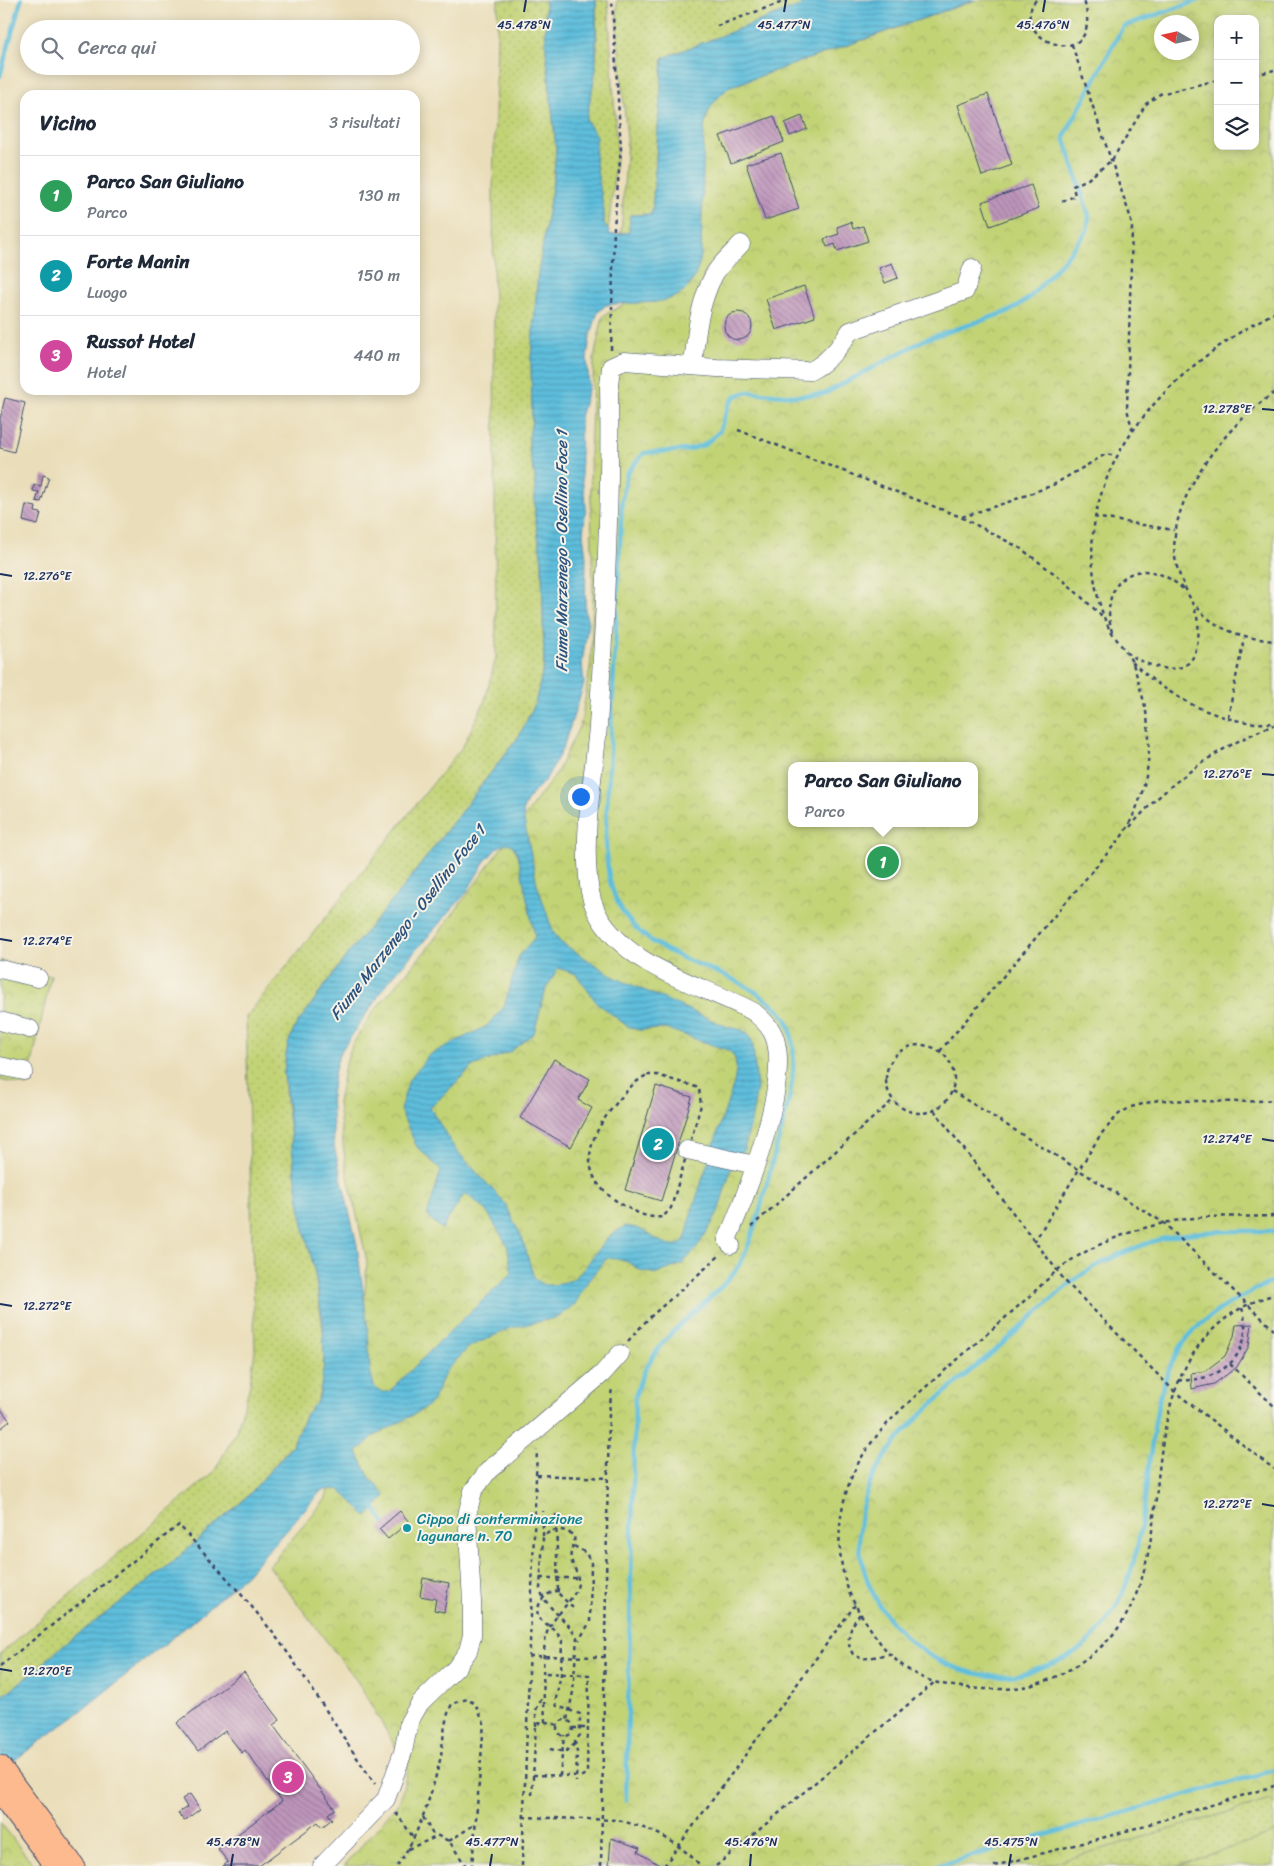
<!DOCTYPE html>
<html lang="it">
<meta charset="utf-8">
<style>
body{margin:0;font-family:Sriracha,sans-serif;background:#f2f2f3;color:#1f2937}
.controls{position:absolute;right:15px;top:15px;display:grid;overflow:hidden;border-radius:10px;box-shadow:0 2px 12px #0003}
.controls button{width:45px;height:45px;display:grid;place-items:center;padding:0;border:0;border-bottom:1px solid #e0e1e3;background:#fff;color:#1f2937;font:25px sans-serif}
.compass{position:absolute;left:1154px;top:15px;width:45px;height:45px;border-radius:50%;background:#fff;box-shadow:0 2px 12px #0003;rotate:279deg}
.you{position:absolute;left:580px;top:796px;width:18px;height:18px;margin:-12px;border:4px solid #fff;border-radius:50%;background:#1a73e8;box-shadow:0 0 0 8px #1a73e833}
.badge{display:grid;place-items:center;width:32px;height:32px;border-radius:50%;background:#7c3aed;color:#fff;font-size:16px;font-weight:700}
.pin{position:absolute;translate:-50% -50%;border:2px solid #fff;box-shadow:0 1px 5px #0006}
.popup{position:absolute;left:788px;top:762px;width:190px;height:65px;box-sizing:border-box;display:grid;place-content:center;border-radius:10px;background:#fff;filter:drop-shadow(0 1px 4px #0005);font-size:16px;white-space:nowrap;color:#747a83}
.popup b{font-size:19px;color:#1f2937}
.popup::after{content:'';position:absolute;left:50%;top:100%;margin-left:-10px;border:10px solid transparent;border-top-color:#fff}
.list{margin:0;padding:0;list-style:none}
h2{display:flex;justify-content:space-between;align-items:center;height:65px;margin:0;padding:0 20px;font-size:21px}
h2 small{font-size:16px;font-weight:400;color:#747a83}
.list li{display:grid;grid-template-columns:32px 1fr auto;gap:15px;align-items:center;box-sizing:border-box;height:80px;padding:0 20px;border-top:1px solid #e0e1e3}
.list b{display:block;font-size:19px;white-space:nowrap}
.list p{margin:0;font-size:16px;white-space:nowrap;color:#747a83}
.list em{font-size:16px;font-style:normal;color:#747a83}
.icon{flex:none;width:28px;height:28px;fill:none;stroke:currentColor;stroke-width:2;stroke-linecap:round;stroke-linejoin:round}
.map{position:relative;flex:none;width:1274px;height:1866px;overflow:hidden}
.search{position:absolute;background:#fff;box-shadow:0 2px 12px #0003;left:20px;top:20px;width:400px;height:55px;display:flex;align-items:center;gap:12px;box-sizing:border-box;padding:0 18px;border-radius:28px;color:#747a83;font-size:19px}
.panel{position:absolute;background:#fff;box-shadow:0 2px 12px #0003;left:20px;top:90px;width:400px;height:305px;border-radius:15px}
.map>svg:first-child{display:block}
.grass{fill:url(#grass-dots);stroke:#6e816a}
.park{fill:url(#park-crowns);stroke:#6e816a;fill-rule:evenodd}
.pitch{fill:#c2d376;stroke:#6e816a}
.water{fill:url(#water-rules);stroke:#3c769d;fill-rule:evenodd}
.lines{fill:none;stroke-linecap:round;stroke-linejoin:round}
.stream{stroke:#5ebedc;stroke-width:4.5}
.building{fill:url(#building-back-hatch)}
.minor-casing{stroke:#3a496c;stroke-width:19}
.major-casing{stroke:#3a496c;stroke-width:23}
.path{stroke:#3a496c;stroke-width:2.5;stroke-dasharray:4 4;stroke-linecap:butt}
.minor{stroke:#fff;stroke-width:18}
.major{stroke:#fcba8e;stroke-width:21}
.ticks{fill:none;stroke:#1b2f5e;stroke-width:2}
.culture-dot{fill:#0f9aa8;stroke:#f7f3e8;stroke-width:2}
.labels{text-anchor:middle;stroke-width:4;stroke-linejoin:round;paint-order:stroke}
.culture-label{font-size:15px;fill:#0d838f;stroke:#f7f3e8;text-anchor:start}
.water-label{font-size:16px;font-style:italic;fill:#2c537e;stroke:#f7f3e8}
.ticks-label{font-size:12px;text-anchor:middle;fill:#1b2f5e;stroke:#f7f3e8;stroke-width:4;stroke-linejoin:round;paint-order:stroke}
</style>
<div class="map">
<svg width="1274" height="1866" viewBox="0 0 1274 1866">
<defs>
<pattern id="grass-dots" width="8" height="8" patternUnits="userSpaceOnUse" patternTransform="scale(1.25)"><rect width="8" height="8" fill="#c2d376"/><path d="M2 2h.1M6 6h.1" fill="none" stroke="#a6b568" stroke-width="1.8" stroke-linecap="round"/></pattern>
<pattern id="park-crowns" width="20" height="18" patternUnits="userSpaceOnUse" patternTransform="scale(1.25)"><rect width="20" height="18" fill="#c2d376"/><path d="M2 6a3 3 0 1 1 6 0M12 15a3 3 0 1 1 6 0" fill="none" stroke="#a6b568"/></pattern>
<pattern id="water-rules" width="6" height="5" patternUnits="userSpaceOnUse" patternTransform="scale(1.25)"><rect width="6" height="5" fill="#5ebedc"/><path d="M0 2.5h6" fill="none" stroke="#4d9bb6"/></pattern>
<pattern id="building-back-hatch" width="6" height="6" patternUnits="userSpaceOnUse" patternTransform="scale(1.25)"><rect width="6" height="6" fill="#be95bb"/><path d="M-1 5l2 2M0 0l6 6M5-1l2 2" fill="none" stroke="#9a7a9b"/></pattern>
</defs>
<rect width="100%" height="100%" fill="#f7f3e8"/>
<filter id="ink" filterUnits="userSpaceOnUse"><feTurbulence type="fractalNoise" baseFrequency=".02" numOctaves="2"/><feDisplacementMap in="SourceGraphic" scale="10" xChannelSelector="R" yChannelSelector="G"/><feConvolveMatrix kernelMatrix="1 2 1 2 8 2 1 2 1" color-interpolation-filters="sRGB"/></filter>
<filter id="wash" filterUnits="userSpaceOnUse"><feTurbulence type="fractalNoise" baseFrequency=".0096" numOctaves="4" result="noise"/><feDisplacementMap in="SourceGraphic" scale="20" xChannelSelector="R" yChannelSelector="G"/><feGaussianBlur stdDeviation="1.12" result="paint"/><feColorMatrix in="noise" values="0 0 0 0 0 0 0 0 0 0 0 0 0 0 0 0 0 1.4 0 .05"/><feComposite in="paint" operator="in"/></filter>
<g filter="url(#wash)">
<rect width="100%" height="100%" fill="#eadeba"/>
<path class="grass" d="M498 0H545L546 50 556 148 554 175 538 274 531 358 532 420 529 438V451L535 476V516L542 561 544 665 535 704 519 736 405 885 349 952 295 1027 288 1044 284 1074 286 1102 303 1225 314 1268 325 1343 323 1380 316 1403 306 1414 292 1445 247 1497 173 1562 0 1698V1654L214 1472 236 1432 249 1389 255 1351 246 1017 463 746 484 703 496 658 493 189Z
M596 0H608L617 150 608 232 604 223V211L598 182 595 159 596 135 586 120 597 50Z
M617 0H815L663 58 652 215 629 233 621 234 627 139 617 27Z
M1274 1799V1833L1178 1866H1043Z"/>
<path class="park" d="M976 0H1274V1799L1043 1866H344L400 1801 408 1768 357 1681 269 1566 325 1500 358 1400 367 1261 346 1167 338 1103 344 1070 352 1045 373 1012 427 949 556 774 581 723 591 662 593 593 590 456 594 358 603 316 628 302H656L704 130C707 108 713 102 729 87ZM1218 19H1255V146H1218ZM1162 22H1192V52H1162ZM792 766H974V823H792Z
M0 960 51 976 27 1086 0 1080Z
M0 1822 34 1866H0Z"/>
<path class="pitch" d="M1274 1833V1866H1178Z"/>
<path class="water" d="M545 0H596V70L586 120 596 135 595 159 604 211V223L611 235 629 232 630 215 652 214 663 58 815 0H975L729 87C713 102 707 108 704 130L701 255C691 314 651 299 606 305L598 312 590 337 587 358 589 386 580 417 581 471 586 506 583 534 586 557 585 611 588 622 582 664 584 684 563 748 546 779 530 796 524 807 523 815 537 884 553 932 560 942 616 978 728 1027 742 1030 749 1034 753 1046 757 1088 751 1123 744 1149 731 1169 717 1215 697 1248 682 1264 657 1274 642 1271 628 1262 610 1257 604 1261 588 1281 575 1304 559 1317 511 1328 469 1347 446 1371 432 1402 422 1410 373 1437 357 1452 370 1478 386 1496 367 1517 339 1489 322 1490 246 1575 187 1626 81 1711 0 1771V1698L34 1672 59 1649 173 1562 247 1497 292 1446 306 1414 316 1403 320 1394 324 1363 323 1321 314 1268 303 1225 295 1173 284 1074 285 1060 288 1044 295 1027 349 952 405 885 519 736 535 704 544 665 542 561 535 516V476L529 451V438L532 420 531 358 538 274 554 175 556 148 546 50ZM508 843 513 846 518 855 535 937 519 956 504 1007 487 1026 429 1055 409 1080 400 1110 417 1147 441 1170 427 1216 442 1229 465 1193 486 1210 507 1245 512 1273 448 1333 389 1392H380L374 1386 370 1370 368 1329 357 1245 334 1146 331 1096 334 1074 339 1054 388 982 466 893 485 861 498 847ZM558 968 576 974 597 1003 627 1026 638 1030 667 1029 730 1051C739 1061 736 1070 734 1083L690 1217C689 1223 688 1231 686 1237 676 1257 652 1235 641 1230 635 1227 631 1227 625 1226L606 1239 582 1271 572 1280 554 1285H544L534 1278 522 1238 505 1203 455 1149 430 1108 473 1066 510 1052 534 1033 546 989Z"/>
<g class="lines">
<path class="stream" d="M0 76 21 0
M1274 1231C1232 1231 1191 1229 1151 1242 1128 1251 1101 1261 1080 1276 1054 1295 1031 1319 1007 1340 959 1382 894 1427 869 1486 829 1581 917 1687 1017 1675 1025 1674 1034 1670 1042 1667 1055 1663 1072 1656 1083 1647 1142 1598 1142 1512 1152 1442 1157 1405 1163 1369 1187 1338 1209 1312 1243 1295 1274 1281
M372 1504 388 1529
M626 1800 635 1397C645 1355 673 1330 704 1303 718 1290 733 1277 742 1260 758 1225 766 1185 776 1148 787 1112 803 1057 787 1021 783 1013 776 1007 769 1002 718 958 633 963 611 885 601 848 609 790 610 751 614 667 618 583 622 500L627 473 644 453 687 450 704 445 719 432 729 405 735 396 748 392 796 396 824 394 926 339 1010 311 1029 298 1062 262 1087 231 1089 216 1064 137 1120 32 1124 26 1199 0
M937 1866 1274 1770"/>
</g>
<g id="blocks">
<path class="building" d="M988 94 1012 165 982 176 958 105Z
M774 116 784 142 731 163 720 136Z
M802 116 807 129 790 136 785 123Z
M781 153 799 209 765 220 746 164Z
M1031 185 1039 208 990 226 982 202Z
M851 222 853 229 863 226 868 241 837 251 835 244 827 247 824 239 839 234 837 227Z
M892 263 898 278 885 283 879 268Z
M804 286 815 317 776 330 766 299Z
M724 326a14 14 0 1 1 28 0a14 14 0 1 1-28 0Z
M5 398 25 403 14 452 0 448V419Z
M43 475 49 477 41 502 36 501 39 492 33 491 34 485 41 486Z
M26 505 36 507 35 512 41 513 38 525 23 521Z
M554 1059 590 1079 578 1100 592 1108 571 1147 520 1118Z
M656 1086 692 1097 661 1201 625 1190Z
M1252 1324 1249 1346 1237 1367 1214 1384 1192 1389 1191 1373 1205 1371 1225 1356 1234 1336 1236 1325Z
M0 1408 10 1421 0 1429Z
M400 1511 409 1522 388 1539 379 1529Z
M423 1578 449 1583 444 1612 434 1610 436 1599 420 1596Z
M244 1672 280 1720 273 1725 335 1809 328 1814 332 1819 322 1827 318 1822 259 1866H223L228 1862 218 1849 282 1801 245 1750 242 1753 225 1731 198 1751 177 1723Z
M190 1794 200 1809 184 1821 178 1813 187 1807 182 1799Z
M611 1838 640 1848 638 1852 661 1866H616L609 1864Z"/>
</g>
</g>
<g filter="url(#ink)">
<use href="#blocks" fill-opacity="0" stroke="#3a496c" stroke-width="1"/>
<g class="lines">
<g class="minor-casing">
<path id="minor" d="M693 366C696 334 699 302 715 273 721 263 733 253 741 244
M0 969 38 978
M0 1021 30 1029
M0 1066 24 1071
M687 1150 755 1165
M731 1245 727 1240C746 1195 790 1085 775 1039 772 1028 763 1020 754 1012 702 984 636 972 601 920 593 908 589 890 588 877 583 827 594 775 598 726 605 613 611 499 609 385L611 367 624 361 717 368 810 371C827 363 840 347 850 331L965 291 972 268
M322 1866 386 1799 403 1752 409 1722 420 1703 456 1668 468 1651 472 1635V1601L467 1515 473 1491 488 1471 602 1374 620 1354"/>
</g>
<g class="major-casing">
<path id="major" d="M0 1766 74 1866
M0 1793 55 1866"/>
</g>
<path class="path" d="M1036 0C1004 40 1106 78 1084 0
M717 26 788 0
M1072 45 1130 216 1132 227 1127 409 1133 432
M1255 75 1274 70
M1062 201 1075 196 1073 186 1088 179 1112 160 1146 104 1160 94 1218 80
M611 350 614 227 621 149 612 0
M738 430 961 517 1020 548 1063 580 1102 616
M962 517 1011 501 1053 485 1106 454 1116 456
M1094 517 1174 530
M1197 607C1216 631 1245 638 1274 641
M1112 632C1097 578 1143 550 1184 590
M1126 652C1145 666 1188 683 1196 649 1206 612 1184 596 1176 563 1163 502 1227 424 1274 393
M1132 662C1167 696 1223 727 1274 723
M1228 717 1244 638
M1130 827C1167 783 1221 745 1274 725
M886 1079a34 34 0 1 1 68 0a34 34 0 1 1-68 0Z
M940 1051 1122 836C1150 792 1156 741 1141 691 1138 681 1136 671 1132 662 1124 646 1110 635 1104 617 1056 483 1163 370 1274 313
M647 1075H657L699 1088 701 1105 671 1208 663 1217C648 1219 635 1212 623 1205 577 1179 584 1142 614 1106 624 1094 633 1082 647 1075Z
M952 1091 1164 1223 1274 1330
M934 1110 1066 1282 1174 1391 1274 1469
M1274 1216C1251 1217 1228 1216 1206 1217 1160 1220 1109 1236 1070 1261 1057 1269 1045 1282 1034 1292 1012 1312 989 1332 967 1351 934 1381 895 1410 869 1446 841 1485 832 1536 846 1583 851 1601 862 1616 872 1631 884 1650 900 1667 921 1677 936 1685 970 1689 988 1689 1022 1690 1049 1684 1078 1664 1099 1651 1118 1633 1129 1610 1171 1528 1142 1427 1197 1348 1216 1322 1242 1303 1274 1295
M751 1227 893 1100
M1034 1242 1101 1134 1119 1114 1131 1107 1158 1100 1240 1102 1274 1100
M628 1341 648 1319 719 1256
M1230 1364 1274 1406
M1178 1380C1221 1383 1256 1353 1242 1308
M537 1475 608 1478
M556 1514 558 1593 574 1609
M543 1536V1511
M574 1546 586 1553 591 1563 590 1622 579 1640
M540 1578H578
M559 1591C545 1591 535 1605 538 1618L556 1631 562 1641 561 1674 555 1703 557 1706 580 1714V1735L575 1742 577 1752 576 1782
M860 1614C851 1625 844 1641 853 1654L862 1659 889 1654
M529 1656 605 1657
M0 1666 179 1525C218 1569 259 1611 292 1659 321 1701 346 1743 375 1784
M557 1728a8 8 0 1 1 16 0a8 8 0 1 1-16 0Z
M545 1722C544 1695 541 1663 546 1636 550 1617 580 1597 578 1580 578 1572 572 1566 571 1558 569 1550 576 1544 574 1536 565 1528 550 1527 543 1538L540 1589C545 1608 568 1620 577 1637L573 1692 567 1720
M536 1726V1710L543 1696
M573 1728H588
M550 1749 565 1752 575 1744
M533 1775 582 1776 587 1773 589 1675 545 1673
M560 1776 564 1735
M532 1795 536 1726 542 1721 558 1725
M396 1813 413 1837
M423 1817 432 1833 449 1841 466 1866
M523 1817 618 1820C653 1829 676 1840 701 1866
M449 1841 474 1825
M408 1849 436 1837
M397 1866C419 1835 431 1796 440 1760 444 1741 443 1721 452 1704L467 1699 475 1704 484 1723 472 1866
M522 1866 537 1450
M601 1866 609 1413 612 1388
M664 1866 855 1605
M716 1866 936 1681
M994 1866 1113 1835 1274 1786"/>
<use href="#minor" class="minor"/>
<use href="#major" class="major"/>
</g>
</g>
<path class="ticks" d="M524 12 526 0M784 12 786 0M1043 12 1045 0M1262 409 1274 410M0 574 12 576M1262 774 1274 775M0 939 12 941M1262 1139 1274 1141M0 1304 12 1306M1262 1504 1274 1506M0 1669 12 1671M231 1866 233 1854M490 1866 492 1854M750 1866 751 1854M1009 1866 1011 1854"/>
<circle class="culture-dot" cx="407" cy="1528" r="5"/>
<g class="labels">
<g class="culture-label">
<text x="417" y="1524">Cippo di conterminazione<tspan x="417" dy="17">lagunare n. 70</tspan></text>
</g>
<g class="water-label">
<text transform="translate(561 551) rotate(-90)" y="6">Fiume Marzenego - Osellino Foce 1</text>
<text transform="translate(407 922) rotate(-52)" y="6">Fiume Marzenego - Osellino Foce 1</text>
</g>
</g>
<g class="ticks-label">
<text x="524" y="29">45.478°N</text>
<text x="784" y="29">45.477°N</text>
<text x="1043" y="29">45.476°N</text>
<text x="1227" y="413">12.278°E</text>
<text x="47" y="580">12.276°E</text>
<text x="1227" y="778">12.276°E</text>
<text x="47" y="945">12.274°E</text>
<text x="1227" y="1143">12.274°E</text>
<text x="47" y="1310">12.272°E</text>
<text x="1227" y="1508">12.272°E</text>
<text x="47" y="1675">12.270°E</text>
<text x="233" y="1846">45.478°N</text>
<text x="492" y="1846">45.477°N</text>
<text x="751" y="1846">45.476°N</text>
<text x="1011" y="1846">45.475°N</text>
</g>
</svg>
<div class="controls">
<button>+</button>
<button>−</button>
<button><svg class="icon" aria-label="layers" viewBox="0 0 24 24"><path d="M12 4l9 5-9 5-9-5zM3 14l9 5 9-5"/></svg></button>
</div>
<svg class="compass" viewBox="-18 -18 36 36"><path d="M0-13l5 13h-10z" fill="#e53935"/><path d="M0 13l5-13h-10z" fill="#747a83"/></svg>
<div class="you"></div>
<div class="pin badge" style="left:883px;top:862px;background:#2e9e5b">1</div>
<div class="popup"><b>Parco San Giuliano</b>Parco</div>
<div class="pin badge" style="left:658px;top:1144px;background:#0f9aa8">2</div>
<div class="pin badge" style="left:288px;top:1777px;background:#d1479c">3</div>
<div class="search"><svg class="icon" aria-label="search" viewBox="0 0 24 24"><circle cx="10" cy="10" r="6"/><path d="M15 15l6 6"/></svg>Cerca qui</div>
<section class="panel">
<h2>Vicino<small>3 risultati</small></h2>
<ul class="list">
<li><span class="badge" style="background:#2e9e5b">1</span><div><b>Parco San Giuliano</b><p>Parco</p></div><em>130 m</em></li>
<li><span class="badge" style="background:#0f9aa8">2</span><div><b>Forte Manin</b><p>Luogo</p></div><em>150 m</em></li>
<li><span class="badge" style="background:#d1479c">3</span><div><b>Russot Hotel</b><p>Hotel</p></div><em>440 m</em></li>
</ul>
</section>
</div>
